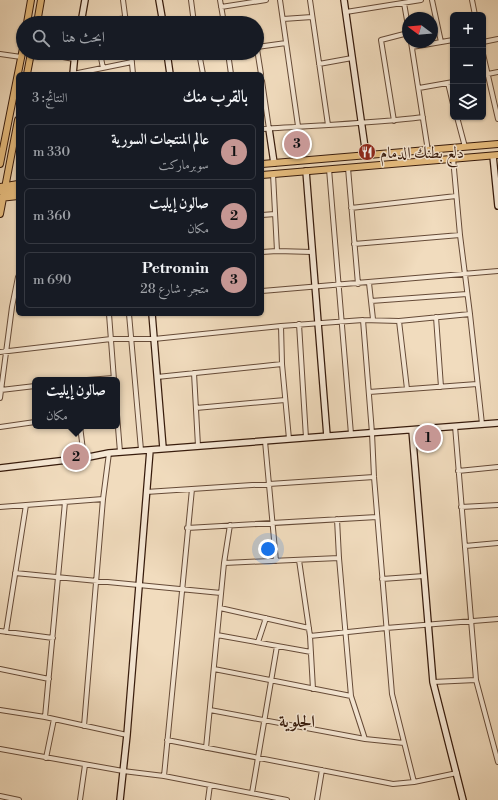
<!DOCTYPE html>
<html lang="ar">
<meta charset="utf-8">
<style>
body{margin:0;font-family:"Libre Bodoni",Amiri,serif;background:#20242c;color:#f1f3f6;direction:rtl}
.controls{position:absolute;right:12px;top:12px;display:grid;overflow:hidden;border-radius:6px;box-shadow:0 1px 3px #0004}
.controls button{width:36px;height:36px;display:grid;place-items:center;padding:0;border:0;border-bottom:1px solid #363941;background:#171b24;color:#f1f3f6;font:20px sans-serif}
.compass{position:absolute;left:402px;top:12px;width:36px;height:36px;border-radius:50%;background:#171b24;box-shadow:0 1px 3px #0004;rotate:286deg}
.you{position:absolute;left:268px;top:549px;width:14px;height:14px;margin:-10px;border:3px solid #fff;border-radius:50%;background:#1a73e8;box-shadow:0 0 0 6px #1a73e833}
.badge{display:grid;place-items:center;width:26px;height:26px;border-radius:50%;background:#c59692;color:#111;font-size:13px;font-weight:700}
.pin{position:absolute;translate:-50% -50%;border:2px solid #fff;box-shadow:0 1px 4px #0006}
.popup{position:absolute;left:32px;top:377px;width:88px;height:52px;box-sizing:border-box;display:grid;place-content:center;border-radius:6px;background:#171b24;filter:drop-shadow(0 1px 3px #0005);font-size:13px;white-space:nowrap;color:#9ea1a6}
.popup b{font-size:15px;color:#f1f3f6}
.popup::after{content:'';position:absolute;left:50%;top:100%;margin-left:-8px;border:8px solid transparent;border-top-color:#171b24}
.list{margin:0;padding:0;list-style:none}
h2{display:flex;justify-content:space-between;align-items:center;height:52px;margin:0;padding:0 16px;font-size:17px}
h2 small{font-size:13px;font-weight:400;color:#9ea1a6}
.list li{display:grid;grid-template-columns:26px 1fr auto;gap:12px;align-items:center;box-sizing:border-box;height:56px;margin:0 8px 8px;padding:0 8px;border:1px solid #363941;border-radius:6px}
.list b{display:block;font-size:15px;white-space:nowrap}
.list p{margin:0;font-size:13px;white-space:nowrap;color:#9ea1a6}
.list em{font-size:13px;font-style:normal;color:#9ea1a6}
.icon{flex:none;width:22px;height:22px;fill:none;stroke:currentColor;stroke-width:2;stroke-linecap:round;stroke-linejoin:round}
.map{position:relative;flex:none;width:498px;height:800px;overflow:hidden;direction:ltr}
.search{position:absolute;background:#171b24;box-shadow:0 1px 3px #0004;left:16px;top:16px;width:248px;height:44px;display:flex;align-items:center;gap:10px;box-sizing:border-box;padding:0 14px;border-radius:22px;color:#9ea1a6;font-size:15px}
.panel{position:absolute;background:#171b24;box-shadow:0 1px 3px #0004;left:16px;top:72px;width:248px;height:244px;border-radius:6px;direction:rtl}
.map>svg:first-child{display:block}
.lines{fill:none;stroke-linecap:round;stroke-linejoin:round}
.street-casing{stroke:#664b38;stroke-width:6}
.secondary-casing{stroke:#371b0c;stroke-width:8}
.primary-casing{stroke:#371b0c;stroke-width:8}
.street{stroke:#f6e8d5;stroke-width:4}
.secondary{stroke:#f6e8d5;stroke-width:5.5}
.primary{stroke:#e8be7f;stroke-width:6}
.labels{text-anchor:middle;stroke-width:3;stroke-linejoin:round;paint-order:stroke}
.poi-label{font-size:16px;fill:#371b0c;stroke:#f6e8d5;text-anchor:start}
.neighbourhood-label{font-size:17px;font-weight:bold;fill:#371b0c;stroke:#f6e8d5}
</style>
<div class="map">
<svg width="498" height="800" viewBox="0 0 498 800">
<rect width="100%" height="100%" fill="#f1dcbe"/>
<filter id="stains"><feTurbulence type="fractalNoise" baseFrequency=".005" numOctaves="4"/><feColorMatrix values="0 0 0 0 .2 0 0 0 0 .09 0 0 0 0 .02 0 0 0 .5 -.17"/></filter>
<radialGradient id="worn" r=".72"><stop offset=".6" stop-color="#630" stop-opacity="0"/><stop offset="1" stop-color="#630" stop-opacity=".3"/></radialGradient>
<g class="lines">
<g class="street-casing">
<path id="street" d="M123 0 126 23
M191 0 194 23
M220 0 224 23
M280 0 298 126
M310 0 328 125
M432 0 441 42
M472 0 475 15
M404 3 408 26
M221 7 266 0
M346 12 421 0
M283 19 312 17
M94 23 126 18
M411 42 428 151
M483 42 498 39
M257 47 286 43
M412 47 453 40
M257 49 261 74
M41 53 74 59
M100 53 103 68
M131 53 133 74
M199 53 203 74
M228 53 231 74
M0 54 21 57
M483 54 498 119
M319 64 352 58
M73 74 132 62
M483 75 498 72
M262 81 269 129
M448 83 453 104
M419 88 453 82
M457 117 465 147
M394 121 381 40 408 33
M262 129C316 125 369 124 423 117
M453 158 460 235 470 314
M348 168 358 284
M329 169 351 434
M351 208 456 196
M262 215 275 214
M354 244 460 235
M277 251 312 252
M262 252 277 251 273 174
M369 283 373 319
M262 291 498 271
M371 301 467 294
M109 314 114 380
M129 314 141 450
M436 317 441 387
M363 320 399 321 470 314 482 424
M399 321 407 389
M299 324 306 438
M281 326 282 364
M0 352 111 339H154L281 326 363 320 372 433 374 477 392 694 414 782
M194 373 198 446
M157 377 282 364 289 439
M87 380 114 378
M1 390 35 386
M369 392 477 384
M0 398 12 307 18 277
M196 408 285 400
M117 415 120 452
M80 426 84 458
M455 426 476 680 498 762
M0 427 35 422
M265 441 276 561
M458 471 498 467
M146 492 374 477
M0 507 103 499
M461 507 498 505
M337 519 339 558 351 696 365 739
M187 528 377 517
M465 546 498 543
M299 560 310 636 313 689
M224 563 339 558
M15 573 221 593
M382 579 424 576
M220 608 309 628
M0 631 53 638
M6 632 26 505
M217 635 311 652
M310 636 386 628 498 619
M258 642 266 618
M0 669 49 679
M214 669 351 696
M433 682 476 680
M0 710 45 717 127 735
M210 710 365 739 404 743
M45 717 65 502
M84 726 103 499 109 453
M167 740 393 784 414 782 457 773
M206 748 224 563 230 525
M0 749 123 771 164 776 287 800
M46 758 54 719
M164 776 192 489
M252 793 277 646
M0 796 19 800
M80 800 85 765
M208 800 210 785
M317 800 322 770"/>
</g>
<g class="secondary-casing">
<path id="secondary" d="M159 0 163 23
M344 0 366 155
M81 23 85 0
M167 53 170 74
M73 74 75 53
M269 129 274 163
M493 156 498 206
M306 171 327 436
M152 314 163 448
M412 430 433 682 463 800
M0 468 84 458 109 453 498 423
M120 800 127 735 150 450"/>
</g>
<g class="primary-casing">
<path id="primary" d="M27 23 31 0
M37 23 41 0
M27 74 31 53
M0 164 23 48
M262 164 498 144
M262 175 498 155
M0 187 18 184
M2 192 18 190
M0 198 18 196
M0 214 18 120"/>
</g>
<use href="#street" class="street"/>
<use href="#secondary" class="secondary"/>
<use href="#primary" class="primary"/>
</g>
<defs>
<g id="restaurant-disc" transform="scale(0.9)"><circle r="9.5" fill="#8f2418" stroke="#f6e8d5"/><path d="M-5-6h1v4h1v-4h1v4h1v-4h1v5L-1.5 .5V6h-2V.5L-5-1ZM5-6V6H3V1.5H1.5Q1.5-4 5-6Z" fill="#fff"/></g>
</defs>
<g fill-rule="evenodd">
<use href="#restaurant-disc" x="367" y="152"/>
</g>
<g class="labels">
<g class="poi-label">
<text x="380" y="158">دلع بطنك الدمام</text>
</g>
<g class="neighbourhood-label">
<text x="297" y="727">الجلوية</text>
</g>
</g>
<rect width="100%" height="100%" filter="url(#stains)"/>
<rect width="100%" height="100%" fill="url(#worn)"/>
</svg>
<div class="controls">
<button>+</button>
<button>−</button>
<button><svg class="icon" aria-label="layers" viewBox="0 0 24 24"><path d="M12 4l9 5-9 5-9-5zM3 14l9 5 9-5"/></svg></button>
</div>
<svg class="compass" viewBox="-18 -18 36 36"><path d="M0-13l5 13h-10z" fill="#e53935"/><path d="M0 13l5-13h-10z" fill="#9ea1a6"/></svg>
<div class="you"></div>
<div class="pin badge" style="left:428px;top:438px">1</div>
<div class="pin badge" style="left:76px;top:457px">2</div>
<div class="popup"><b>صالون إيليت</b>مكان</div>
<div class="pin badge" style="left:297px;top:144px">3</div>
<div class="search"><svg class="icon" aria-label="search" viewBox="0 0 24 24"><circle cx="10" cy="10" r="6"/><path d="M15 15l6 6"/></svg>ابحث هنا</div>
<section class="panel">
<h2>بالقرب منك<small>النتائج: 3</small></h2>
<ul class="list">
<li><span class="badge">1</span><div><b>عالم المنتجات السورية</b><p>سوبرماركت</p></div><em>330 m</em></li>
<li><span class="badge">2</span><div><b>صالون إيليت</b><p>مكان</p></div><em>360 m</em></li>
<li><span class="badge">3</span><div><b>Petromin</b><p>متجر · شارع 28</p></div><em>690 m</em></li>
</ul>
</section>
</div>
